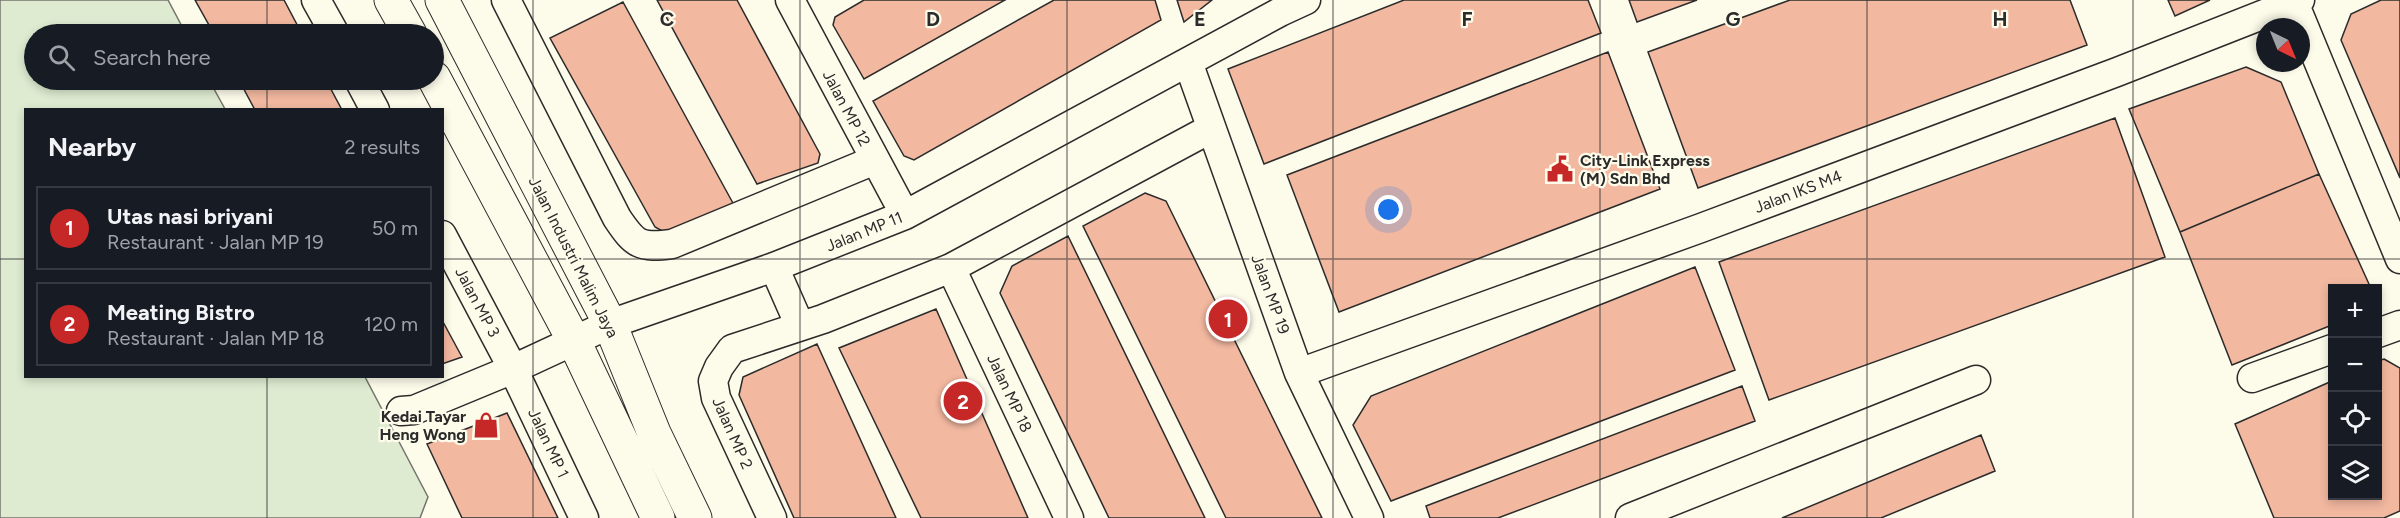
<!DOCTYPE html>
<meta charset="utf-8">
<style>
body{margin:0;font-family:Figtree,sans-serif;background:#20242c;color:#f1f3f6}
.controls{position:absolute;right:18px;bottom:18px;display:grid;overflow:hidden;border-radius:0px;box-shadow:0 3px 9px #0003}
.controls button{width:54px;height:54px;display:grid;place-items:center;padding:0;border:0;border-bottom:2px solid #363941;background:#171b24;color:#f1f3f6;font:30px sans-serif}
.compass{position:absolute;left:2256px;top:18px;width:54px;height:54px;border-radius:50%;background:#171b24;box-shadow:0 3px 9px #0003;rotate:137deg}
.you{position:absolute;left:1389px;top:210px;width:21px;height:21px;margin:-15px;border:4px solid #fff;border-radius:50%;background:#1a73e8;box-shadow:0 0 0 9px #1a73e833}
.badge{display:grid;place-items:center;width:39px;height:39px;border-radius:50%;background:#c62828;color:#fff;font-size:20px;font-weight:700}
.pin{position:absolute;translate:-50% -50%;border:3px solid #fff;box-shadow:0 2px 6px #0006}
.list{margin:0;padding:0;list-style:none}
h2{display:flex;justify-content:space-between;align-items:center;height:78px;margin:0;padding:0 24px;font-size:26px}
h2 small{font-size:20px;font-weight:400;color:#9ea1a6}
.list li{display:grid;grid-template-columns:39px 1fr auto;gap:18px;align-items:center;box-sizing:border-box;height:84px;margin:0 12px 12px;padding:0 12px;border:2px solid #363941;border-radius:0px}
.list b{display:block;font-size:22px;white-space:nowrap}
.list p{margin:0;font-size:20px;white-space:nowrap;color:#9ea1a6}
.list em{font-size:20px;font-style:normal;color:#9ea1a6}
.icon{flex:none;width:33px;height:33px;fill:none;stroke:currentColor;stroke-width:2;stroke-linecap:round;stroke-linejoin:round}
.map{position:relative;flex:none;width:2400px;height:518px;overflow:hidden}
.search{position:absolute;background:#171b24;box-shadow:0 3px 9px #0003;left:24px;top:24px;width:420px;height:66px;display:flex;align-items:center;gap:15px;box-sizing:border-box;padding:0 21px;border-radius:33px;color:#9ea1a6;font-size:22px}
.panel{position:absolute;background:#171b24;box-shadow:0 3px 9px #0003;left:24px;top:108px;width:420px;height:270px;border-radius:0px}
.map>svg:first-child{display:block}
.green{fill:#deebd1;stroke:#74746e;stroke-width:1.5}
.building{fill:#f2b8a0;stroke:#2b2b2b;stroke-width:1.5}
.lines{fill:none;stroke-linecap:round;stroke-linejoin:round}
.minor-casing{stroke:#2b2b2b;stroke-width:31}
.major-casing{stroke:#2b2b2b;stroke-width:35}
.minor{stroke:#fdfbea;stroke-width:28}
.major{stroke:#fdfbea;stroke-width:33}
.grid{fill:none;stroke:#2b2b2b;stroke-width:1.5;stroke-opacity:0.55}
.labels{text-anchor:middle;stroke-width:4.5;stroke-linejoin:round;paint-order:stroke}
.street-label{font-size:16px;fill:#2b2b2b;stroke:#fdfbea}
.poi-label{font-size:16px;font-weight:bold;fill:#2b2b2b;stroke:#fdfbea;text-anchor:start}
.grid-label{font-size:20px;text-anchor:middle;font-weight:bold;fill:#2b2b2b;stroke:#fdfbea;stroke-width:4.5;stroke-linejoin:round;paint-order:stroke}
</style>
<div class="map">
<svg width="2400" height="518" viewBox="0 0 2400 518">
<rect width="100%" height="100%" fill="#fdfbea"/>
<path class="green" d="M0 0H168L186 34H34V80H209L225 109 26 110V376L365 377 428 497 420 518H0Z"/>
<path class="building" d="M195 0H284L302 34H214Z
M657 0H737L820 154 818 163 757 184Z
M864 0H1005L864 79 833 25 835 17Z
M1054 0H1155L1161 20 914 160 904 156 873 101Z
M1177 0H1212L1184 22Z
M1404 0H1588L1601 33 1264 164 1228 69Z
M1629 0H1697L1637 22Z
M1790 0H2070L2087 45 1698 188 1648 52Z
M2168 0H2210L2175 16Z
M2381 0H2400V178L2341 40 2351 14Z
M623 2 734 205 664 232 655 227 550 38Z
M1608 52 1660 189 1339 312 1287 175Z
M2246 67 2281 82 2319 174 2180 232 2129 109Z
M239 80H326L342 110H255Z
M2115 118 2165 257 1769 400 1719 262Z
M2319 174 2369 284 2368 288H2332V325L2232 365 2180 232Z
M1145 193 1166 201 1322 518H1226L1083 226Z
M1068 236 1205 518H1109L1000 293 1012 266Z
M1695 267 1735 370 1391 501 1353 425 1371 396Z
M936 309 973 393 1028 518H921L839 348Z
M442 320 462 357 442 364Z
M817 344 896 518H794L739 395 743 377Z
M2384 359 2400 368V511L2384 518H2274L2235 424 2332 381V496H2378V361Z
M1742 386 1755 421 1498 518H1430L1426 506Z
M507 413 558 518H462L427 444Z
M1981 435 1995 471 1881 518H1782Z"/>
<g class="lines">
<g class="minor-casing">
<path id="minor" d="M316 0 335 34
M506 0 617 218C635 245 640 248 672 244L875 160
M790 0 905 215
M2293 0 2400 259
M1188 62 1299 373 1369 518
M359 80 375 110
M442 235 513 369 584 518
M774 267 800 326
M951 268 1069 518
M2378 333 2400 325
M1299 373 1701 228 2117 72 2300 0
M2252 378 2332 349
M401 411 414 410 513 369 610 324 774 267 905 215 1280 12 1306 0
M772 518 716 398 713 381 719 367 732 349 823 319 951 268 1210 129
M1630 518 1976 380"/>
</g>
<g class="major-casing">
<path id="major" d="M391 0 410 34
M442 0 610 324 654 433 695 518
M434 78 574 341 658 518"/>
</g>
<use href="#minor" class="minor"/>
<use href="#major" class="major"/>
</g>
<path class="grid" d="M267 0V34M533 0V518M800 0V518M1067 0V518M1333 0V518M1600 0V518M1867 0V518M2133 0V518M267 80V110M0 259H26M442 259H2400M267 376V518"/>
<defs>
<g id="civic-bare" transform="scale(2.07)"><path d="M-.6-6.5H3V-4.5H.6V-3L4-1V1h2V6H-6V1h2V-1L-.6-3ZM-1.2 2.5V6h2.4V2.5Z" fill="#c62828" stroke="#fdfbea" stroke-width="2.5" paint-order="stroke"/></g>
<g id="shop-bare" transform="scale(2.07)"><path d="M-5-2.5h2.3a2.7 3.5 0 0 1 5.4 0H5L5.5 6h-11ZM-1.5-2.5h3a1.5 2.3 0 0 0-3 0Z" fill="#c62828" stroke="#fdfbea" stroke-width="2.5" paint-order="stroke"/></g>
</defs>
<g fill-rule="evenodd">
<use href="#civic-bare" x="1560" y="169"/>
<use href="#shop-bare" x="486" y="425"/>
</g>
<g class="labels">
<g class="street-label">
<text transform="translate(847 108) rotate(62)" y="6">Jalan MP 12</text>
<text transform="translate(1798 191) rotate(-21)" y="6">Jalan IKS M4</text>
<text transform="translate(864 231) rotate(-22)" y="6">Jalan MP 11</text>
<text transform="translate(574 257) rotate(63)" y="6">Jalan Industri Malim Jaya</text>
<text transform="translate(1271 294) rotate(70)" y="6">Jalan MP 19</text>
<text transform="translate(478 302) rotate(62)" y="6">Jalan MP 3</text>
<text transform="translate(1010 393) rotate(65)" y="6">Jalan MP 18</text>
<text transform="translate(733 433) rotate(66)" y="6">Jalan MP 2</text>
<text transform="translate(549 443) rotate(65)" y="6">Jalan MP 1</text>
</g>
<g class="poi-label">
<text x="1580" y="166">City-Link Express<tspan x="1580" dy="18">(M) Sdn Bhd</tspan></text>
<text x="466" y="422" text-anchor="end">Kedai Tayar<tspan x="466" dy="18">Heng Wong</tspan></text>
</g>
</g>
<g class="grid-label">
<text x="667" y="26">C</text>
<text x="933" y="26">D</text>
<text x="1200" y="26">E</text>
<text x="1467" y="26">F</text>
<text x="1733" y="26">G</text>
<text x="2000" y="26">H</text>
</g>
</svg>
<div class="controls">
<button>+</button>
<button>−</button>
<button><svg class="icon" aria-label="locate" viewBox="0 0 24 24"><circle cx="12" cy="12" r="6"/><path d="M12 2v4M12 18v4M2 12h4M18 12h4"/></svg></button>
<button><svg class="icon" aria-label="layers" viewBox="0 0 24 24"><path d="M12 4l9 5-9 5-9-5zM3 14l9 5 9-5"/></svg></button>
</div>
<svg class="compass" viewBox="-18 -18 36 36"><path d="M0-13l5 13h-10z" fill="#e53935"/><path d="M0 13l5-13h-10z" fill="#9ea1a6"/></svg>
<div class="you"></div>
<div class="pin badge" style="left:1228px;top:319px">1</div>
<div class="pin badge" style="left:963px;top:401px">2</div>
<div class="search"><svg class="icon" aria-label="search" viewBox="0 0 24 24"><circle cx="10" cy="10" r="6"/><path d="M15 15l6 6"/></svg>Search here</div>
<section class="panel">
<h2>Nearby<small>2 results</small></h2>
<ul class="list">
<li><span class="badge">1</span><div><b>Utas nasi briyani</b><p>Restaurant · Jalan MP 19</p></div><em>50 m</em></li>
<li><span class="badge">2</span><div><b>Meating Bistro</b><p>Restaurant · Jalan MP 18</p></div><em>120 m</em></li>
</ul>
</section>
</div>
